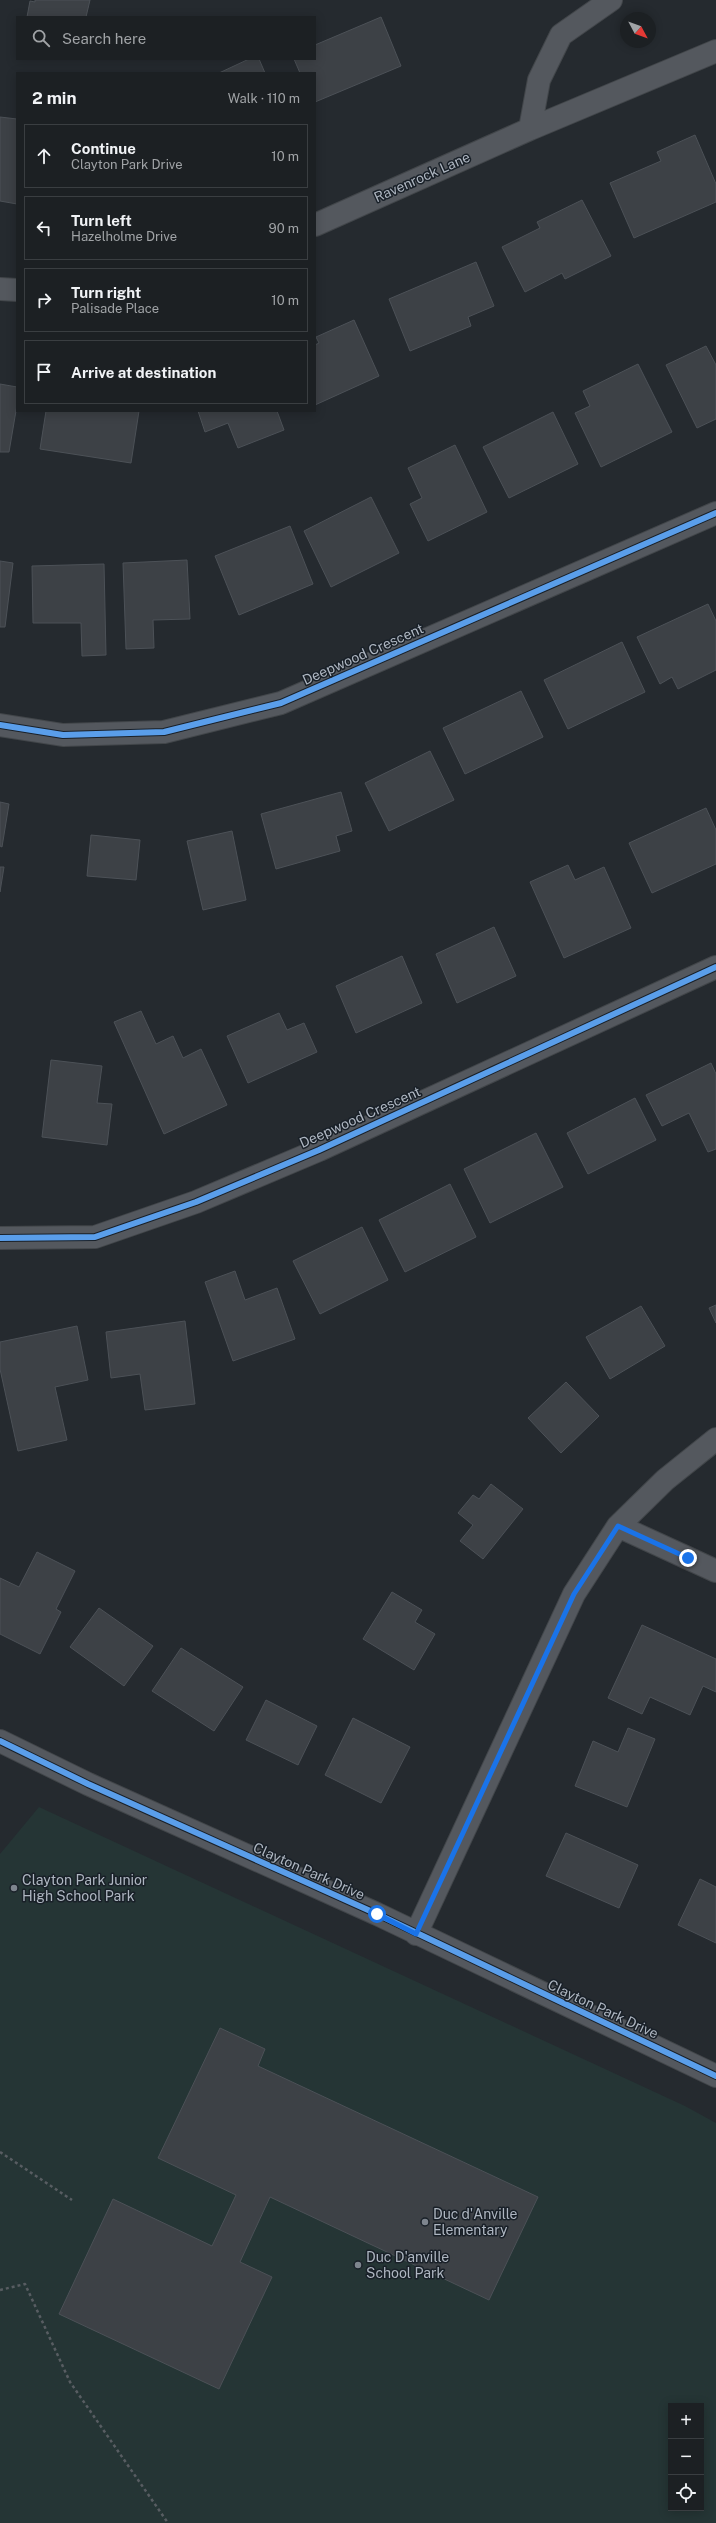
<!DOCTYPE html>
<meta charset="utf-8">
<style>
body{margin:0;font-family:"Public Sans",sans-serif;background:#292d30;color:#f1f3f6}
.controls{position:absolute;right:12px;bottom:12px;display:grid;overflow:hidden;border-radius:0px;box-shadow:0 2px 10px #0003}
.controls button{width:36px;height:36px;display:grid;place-items:center;padding:0;border:0;border-bottom:1px solid #3a3e41;background:#1c2023;color:#f1f3f6;font:20px sans-serif}
.compass{position:absolute;left:620px;top:12px;width:36px;height:36px;border-radius:50%;background:#1c2023;box-shadow:0 2px 10px #0003;rotate:131deg}
.stop{position:absolute;width:12px;height:12px;margin:-9px;border:3px solid #1a73e8;border-radius:50%;background:#fff}
.stop.end{background:#1a73e8;border-color:#fff;box-shadow:0 1px 4px #0008}
.list{margin:0;padding:0;list-style:none}
h2{display:flex;justify-content:space-between;align-items:center;height:52px;margin:0;padding:0 16px;font-size:17px}
h2 small{font-size:13px;font-weight:400;color:#a0a3a6}
.list li{display:grid;grid-template-columns:26px 1fr auto;gap:12px;align-items:center;box-sizing:border-box;height:64px;margin:0 8px 8px;padding:0 8px;border:1px solid #3a3e41;border-radius:0px}
.list b{display:block;font-size:15px;white-space:nowrap}
.list p{margin:0;font-size:13px;white-space:nowrap;color:#a0a3a6}
.list em{font-size:13px;font-style:normal;color:#a0a3a6}
.icon{flex:none;width:22px;height:22px;fill:none;stroke:currentColor;stroke-width:2;stroke-linecap:round;stroke-linejoin:round}
.map{position:relative;flex:none;width:716px;height:2523px;overflow:hidden}
.search{position:absolute;background:#1c2023;box-shadow:0 2px 10px #0003;left:16px;top:16px;width:300px;height:44px;display:flex;align-items:center;gap:10px;box-sizing:border-box;padding:0 14px;border-radius:0px;color:#a0a3a6;font-size:15px}
.panel{position:absolute;background:#1c2023;box-shadow:0 2px 10px #0003;left:16px;top:72px;width:300px;height:340px;border-radius:0px}
.map>svg:first-child{display:block}
.green{fill:#253535;fill-rule:evenodd}
.building{fill:#3d4146;stroke:#4c5157}
.lines{fill:none;stroke-linecap:round;stroke-linejoin:round}
.minor-casing{stroke:#42464a;stroke-width:24}
.path{stroke:#585d62;stroke-width:2.5;stroke-dasharray:3 3;stroke-linecap:butt}
.minor{stroke:#54585e;stroke-width:22}
.cycleway-casing{stroke:#192028;stroke-width:8}
.cycleway{stroke:#5a9eea;stroke-width:6}
.route{stroke:#1a73e8;stroke-width:5}
.poi-dot{fill:#7e858e;stroke:#192028;stroke-width:1.5}
.labels{text-anchor:middle;stroke-width:3;stroke-linejoin:round;paint-order:stroke}
.street-label{font-size:14px;fill:#aeb6c1;stroke:#192028}
.poi-label{font-size:14px;fill:#aeb6c1;stroke:#192028;text-anchor:start}
</style>
<div class="map">
<svg width="716" height="2523" viewBox="0 0 716 2523">
<rect width="100%" height="100%" fill="#252a2f"/>
<path class="green" d="M39 1807 685 2106 716 2123V2523H0V1854ZM671 2406H701V2508H671Z"/>
<path class="building" d="M35 0H90L86 17H27L30 1 35 2Z
M381 17 401 66 315 102V73H300L294 59H315V45Z
M249 59H259L265 73H219Z
M0 117 17 119V204L0 201Z
M695 135 716 184V202L634 238 610 183 661 161 657 152Z
M582 200 611 256 565 279 562 273 525 292 502 247 540 228 537 222Z
M476 262 494 306 468 317 471 326 410 351 389 299Z
M354 320 379 376 315 405V345L319 343 316 337Z
M706 346 716 365V419L697 428 666 365Z
M638 364 672 432 601 467 575 413 590 406 583 391Z
M0 384 17 387V405L9 452H0Z
M46 411H139L131 463 40 449Z
M198 411H277L284 430 238 448 228 423 205 432Z
M553 412 578 464 509 498 483 447Z
M455 445 487 512 428 541 410 504 422 498 408 468Z
M371 497 399 553 331 587 304 531Z
M290 526 313 584 239 615 215 556Z
M187 560 190 619 153 620 154 648 126 649 123 563Z
M0 561 13 563 5 627H0Z
M104 564 106 655 82 656 81 623H33L32 566Z
M708 604 716 621V670L678 689 672 677 660 684 637 637Z
M622 642 645 692 568 729 544 680Z
M521 691 543 737 465 774 443 728Z
M430 751 454 800 389 831 365 783Z
M341 792 352 831 336 836 340 851 276 869 261 814Z
M0 802 9 804 2 847 0 846Z
M706 808 716 830V864L652 893 629 843Z
M232 831 246 900 203 910 187 841Z
M91 835 140 840 136 880 87 876Z
M568 865 575 880 604 867 631 928 564 958 530 882Z
M0 867H4L0 892Z
M494 927 516 976 457 1003 436 954Z
M402 956 422 1003 356 1033 336 986Z
M141 1011 156 1044 173 1036 183 1058 201 1049 227 1105 164 1134 114 1022Z
M279 1013 287 1030 304 1023 317 1052 248 1083 227 1036Z
M51 1060 102 1066 97 1103 112 1104 107 1145 42 1137Z
M711 1063 716 1074V1149L708 1152 689 1113 662 1126 646 1095Z
M635 1098 656 1140 588 1174 567 1133Z
M536 1133 563 1187 490 1223 464 1169Z
M450 1184 476 1237 405 1272 379 1220Z
M362 1227 388 1280 320 1314 293 1261Z
M235 1271 245 1300 277 1288 295 1339 233 1361 205 1282Z
M716 1305V1323L709 1308Z
M641 1306 665 1346 610 1379 586 1337Z
M185 1321 195 1404 145 1410 140 1374 111 1378 106 1332Z
M77 1326 88 1380 55 1387 67 1440 18 1451 0 1369V1342Z
M566 1382 599 1416 561 1453 528 1418Z
M491 1484 523 1509 483 1559 460 1541 473 1525 458 1513 473 1495 479 1499Z
M37 1552 75 1571 56 1609 61 1612 40 1654 0 1634V1578L19 1587Z
M392 1592 422 1610 415 1622 435 1634 414 1670 363 1639Z
M99 1608 153 1646 124 1686 70 1647Z
M642 1625 716 1659V1692L703 1686 690 1715 650 1697 642 1714 608 1698Z
M181 1648 243 1687 214 1731 152 1691Z
M266 1700 317 1726 298 1765 246 1740Z
M353 1718 410 1747 381 1803 325 1775Z
M628 1728 655 1739 627 1807 575 1786 593 1741 618 1752Z
M566 1833 638 1865 619 1908 546 1876Z
M700 1879 716 1887V1943L678 1925Z
M220 2028 265 2049 258 2066 538 2197 489 2300 270 2197 240 2262 272 2277 219 2389 59 2314 113 2199 212 2246 236 2195 158 2158Z"/>
<g class="lines">
<g class="minor-casing">
<path id="minor" d="M530 129 539 80 561 35 611 0
M315 225 530 129 716 51
M0 289 17 290
M0 725 63 735 164 732 281 703 716 513
M0 1238 95 1237 196 1202 319 1150 716 967
M618 1526 716 1571
M0 1741 88 1784 377 1914 716 2076
M416 1934 574 1594 618 1526 665 1480 716 1439"/>
</g>
<path class="path" d="M0 2152 72 2200
M0 2290 25 2284 70 2382 168 2523"/>
<use href="#minor" class="minor"/>
<g class="cycleway-casing">
<path id="cycleway" d="M0 725 63 735 164 732 281 703 716 513
M0 1238 95 1237 196 1202 319 1150 716 967
M0 1741 88 1784 377 1914 716 2076"/>
</g>
<use href="#cycleway" class="cycleway"/>
</g>
<g class="lines">
<path class="route" d="M377 1914 416 1934 574 1594 618 1526 688 1558"/>
</g>
<g class="poi-dot">
<circle cx="14" cy="1888" r="4"/>
<circle cx="425" cy="2222" r="4"/>
<circle cx="358" cy="2265" r="4"/>
</g>
<g class="labels">
<g class="street-label">
<text transform="translate(422 177) rotate(-24)" y="5">Ravenrock Lane</text>
<text transform="translate(363 654) rotate(-24)" y="5">Deepwood Crescent</text>
<text transform="translate(360 1117) rotate(-24)" y="5">Deepwood Crescent</text>
<text transform="translate(309 1871) rotate(24)" y="5">Clayton Park Drive</text>
<text transform="translate(603 2009) rotate(25)" y="5">Clayton Park Drive</text>
</g>
<g class="poi-label">
<text x="22" y="1885">Clayton Park Junior<tspan x="22" dy="16">High School Park</tspan></text>
<text x="433" y="2219">Duc d'Anville<tspan x="433" dy="16">Elementary</tspan></text>
<text x="366" y="2262">Duc D'anville<tspan x="366" dy="16">School Park</tspan></text>
</g>
</g>
</svg>
<div class="controls">
<button>+</button>
<button>−</button>
<button><svg class="icon" aria-label="locate" viewBox="0 0 24 24"><circle cx="12" cy="12" r="6"/><path d="M12 2v4M12 18v4M2 12h4M18 12h4"/></svg></button>
</div>
<svg class="compass" viewBox="-18 -18 36 36"><path d="M0-13l5 13h-10z" fill="#e53935"/><path d="M0 13l5-13h-10z" fill="#a0a3a6"/></svg>
<div class="stop" style="left:377px;top:1914px"></div>
<div class="stop end" style="left:688px;top:1558px"></div>
<div class="search"><svg class="icon" aria-label="search" viewBox="0 0 24 24"><circle cx="10" cy="10" r="6"/><path d="M15 15l6 6"/></svg>Search here</div>
<section class="panel">
<h2>2 min<small>Walk · 110 m</small></h2>
<ul class="list">
<li><svg class="icon" aria-label="ahead" viewBox="0 0 24 24"><path d="M12 20V5M6 11l6-6 6 6"/></svg><div><b>Continue</b><p>Clayton Park Drive</p></div><em>10 m</em></li>
<li><svg class="icon" aria-label="left" viewBox="0 0 24 24"><path d="M17 20v-9H6M10 6l-5 5 5 5"/></svg><div><b>Turn left</b><p>Hazelholme Drive</p></div><em>90 m</em></li>
<li><svg class="icon" aria-label="right" viewBox="0 0 24 24"><path d="M7 20v-9h11M14 6l5 5-5 5"/></svg><div><b>Turn right</b><p>Palisade Place</p></div><em>10 m</em></li>
<li><svg class="icon" aria-label="arrive" viewBox="0 0 24 24"><path d="M6 21V4h12l-3 4 3 4H6"/></svg><div><b>Arrive at destination</b></div></li>
</ul>
</section>
</div>
